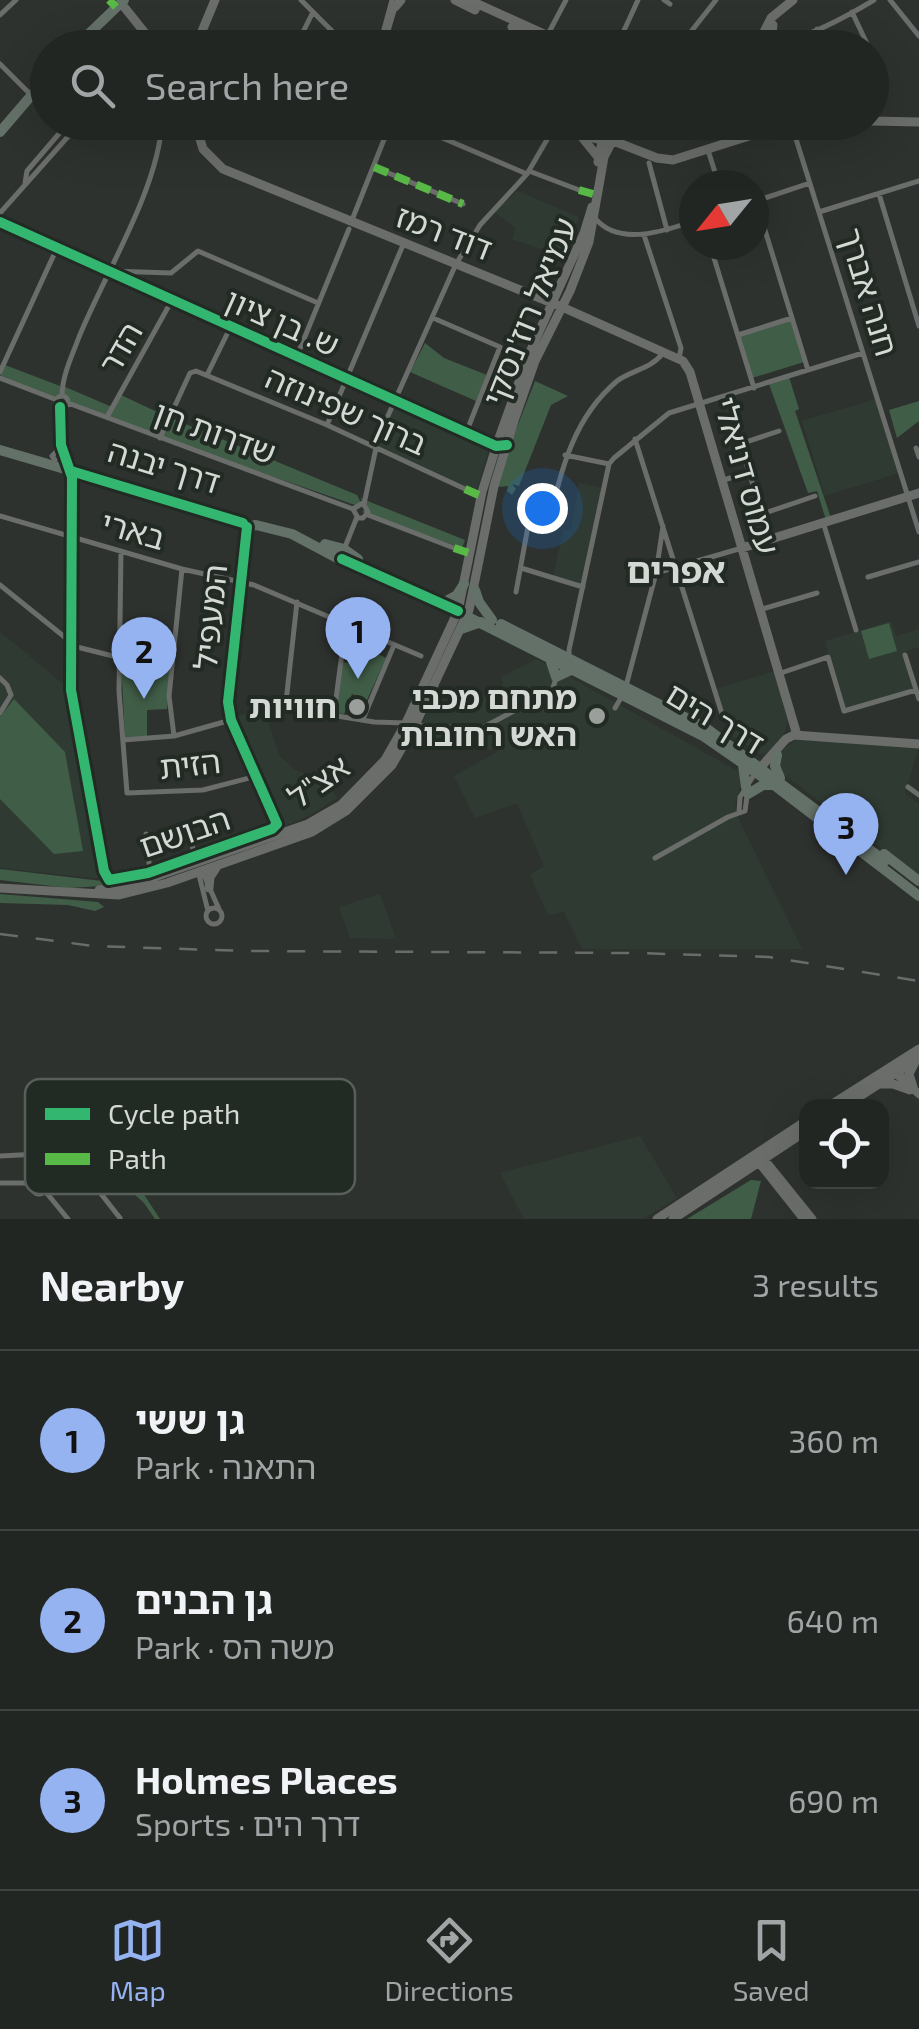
<!DOCTYPE html>
<meta charset="utf-8">
<style>
body{margin:0;font-family:"Exo 2","Noto Sans Hebrew",sans-serif;background:#2a2e2b;color:#f1f3f6}
.controls{position:absolute;right:30px;bottom:30px;display:grid;overflow:hidden;border-radius:20px;box-shadow:0 10px 40px #0002}
.controls button{width:90px;height:90px;display:grid;place-items:center;padding:0;border:0;border-bottom:2px solid #3f4341;background:#222623;color:#f1f3f6;font:50px sans-serif}
.compass{position:absolute;left:679px;top:170px;width:90px;height:90px;border-radius:50%;background:#222623;box-shadow:0 10px 40px #0002;rotate:240deg}
.you{position:absolute;left:542px;top:508px;width:35px;height:35px;margin:-25px;border:8px solid #fff;border-radius:50%;background:#1a73e8;box-shadow:0 0 0 15px #1a73e833}
.badge{display:grid;place-items:center;width:65px;height:65px;border-radius:50%;background:#95b2f1;color:#111;font-size:32px;font-weight:700}
.pin{position:absolute;translate:-50% -82px;filter:drop-shadow(0 2px 5px #0008)}
.pin::after{content:'';position:absolute;top:52px;width:35px;height:30px;background:inherit;clip-path:polygon(0 0,100% 0,50% 100%)}
.list{margin:0;padding:0;list-style:none}
h2{display:flex;justify-content:space-between;align-items:center;height:130px;margin:0;padding:0 40px;font-size:42px}
h2 small{font-size:32px;font-weight:400;color:#a2a5a6}
.list li{display:grid;grid-template-columns:65px 1fr auto;gap:30px;align-items:center;box-sizing:border-box;height:180px;padding:0 40px;border-top:2px solid #3f4341}
.list b{display:block;font-size:38px;white-space:nowrap}
.list p{margin:0;font-size:32px;white-space:nowrap;color:#a2a5a6}
.list em{font-size:32px;font-style:normal;color:#a2a5a6}
.icon{flex:none;width:55px;height:55px;fill:none;stroke:currentColor;stroke-width:2;stroke-linecap:round;stroke-linejoin:round}
.map{position:relative;flex:none;width:919px;height:1219px;overflow:hidden}
.search{position:absolute;background:#222623;box-shadow:0 10px 40px #0002;left:30px;right:30px;top:30px;height:110px;display:flex;align-items:center;gap:25px;box-sizing:border-box;padding:0 35px;border-radius:55px;color:#a2a5a6;font-size:38px}
.sheet{height:670px;background:#222623}
nav{display:flex;justify-content:space-around;align-items:center;box-sizing:border-box;height:140px;border-top:2px solid #3f4341;background:#222623;font-size:28px;color:#a2a5a6}
nav a{display:grid;justify-items:center;gap:5px}
nav .on{color:#95b2f1}
.map>svg:first-child{display:block}
.built{fill:#2f3b32}
.green{fill:#405d47}
.lines{fill:none;stroke-linecap:round;stroke-linejoin:round}
.street{stroke:#6a6d6a;stroke-width:5}
.secondary{stroke:#6a6d6a;stroke-width:9}
.primary{stroke:#647169;stroke-width:10}
.rail{stroke:#696c6a;stroke-width:2.5;stroke-dasharray:18 18;stroke-linecap:butt}
.quiet{stroke:#58b947;stroke-width:8;stroke-dasharray:15 8;stroke-linecap:butt}
.cycleway-casing{stroke:#222a24;stroke-width:16}
.cycleway{stroke:#33b770;stroke-width:10}
.poi-dot{fill:#9b9f9c;stroke:#222a24;stroke-width:4}
.labels{text-anchor:middle;stroke-width:8;stroke-linejoin:round;paint-order:stroke}
.street-label{font-size:32px;fill:#d5d9d6;stroke:#222a24}
.poi-label{font-size:32px;font-weight:bold;fill:#d5d9d6;stroke:#222a24;text-anchor:end}
.neighbourhood-label{font-size:35px;font-weight:bold;fill:#d5d9d6;stroke:#222a24}
.key{fill:#222a24;stroke:#585f59;stroke-width:2.5}
.key-label{font-size:28px;fill:#d5d9d6}
</style>
<div class="map">
<svg width="919" height="1219" viewBox="0 0 919 1219">
<rect width="100%" height="100%" fill="#2e322f"/>
<path class="built" d="M517 191 579 217 564 257 512 239 516 229 494 212Z
M875 399 899 473 825 496 802 421Z
M396 403 490 446 476 493 375 446Z
M579 483 603 488 581 584 553 577 563 530H571Z
M891 621 896 636 919 629V647L904 652 915 689 845 709 825 641Z
M0 632 67 687 103 879 0 868Z
M537 659 743 774 735 806 739 820 802 949H582L564 912 548 915 530 875 544 866 517 803 475 818 454 776 499 751 417 735 435 695 459 708 503 684 501 677Z
M775 671 788 722 782 738 767 753 760 754 731 735 716 689Z
M264 708 279 755 295 770 327 782 337 798 310 815 283 827 235 721V717Z
M800 737 919 745 905 794 919 804V877L777 769 781 751Z
M380 894 396 939 350 938 339 907Z
M640 1136 677 1198 643 1219H524L500 1173Z"/>
<path class="green" d="M791 320 804 362 752 378 739 336Z
M425 343 444 358 487 375 476 401 410 372Z
M5 365 60 386V394L55 397 0 377Z
M789 377 799 409 795 411 831 518 826 520 817 491 808 493 769 384Z
M535 381 568 396 551 405 519 486 512 484 516 489 512 495 507 491 508 486 498 487 507 453Z
M63 386 112 407 121 395 168 417 160 437 70 403 63 394Z
M919 401V421L897 438 889 410Z
M171 418 357 495 361 503 355 505 161 438Z
M360 498 465 540 462 548 362 512 368 507Z
M889 623 897 651 869 659 861 631Z
M366 633 381 641 376 653 386 658 367 700 352 694 344 714 336 713 342 662 356 664 358 650Z
M121 659 170 661 167 709 147 710V737L125 738Z
M14 699 65 752 83 851 54 854 0 799V717Z
M0 869 102 881 103 886 69 888 0 880Z
M0 894 98 902 104 907 95 911 68 905 0 903Z
M95 1148 143 1193 160 1219H155L144 1203 93 1157 85 1155 84 1149Z
M751 1180 761 1181 751 1219H687Z"/>
<g class="lines">
<path class="street" d="M301 0 349 48
M664 0 670 4
M890 0 919 36
M852 12 869 48
M0 15 16 0
M817 29 826 48
M547 36 566 0
M773 41C795 46 854 12 874 0
M295 48 313 12
M379 48 392 0
M383 48 395 7
M616 48 638 0
M678 48 716 0
M872 52 881 72
M0 64 30 94
M349 122 385 138
M405 122 527 174
M791 123 919 532
M580 134 607 125
M708 150 719 185
M649 163 667 230
M374 167 463 204
M529 171 579 190
M25 183 27 171 69 122
M879 194 919 326
M756 201 808 370
M756 201 810 183
M819 212 919 181
M0 213 81 122
M595 218C618 247 665 231 694 221
M352 220 391 122
M0 222 496 446 507 445
M644 235 681 348 679 359
M710 245 754 388
M110 271 171 273 198 251 318 303
M433 318 500 347 466 433
M738 335 792 318
M297 356 349 229
M0 372 57 248
M207 375 230 328
M0 378 57 400
M62 396C62 376 72 356 79 337 105 273 158 190 162 122
M56 402a6 6 0 1 1 12 0a6 6 0 1 1-12 0Z
M68 403 353 509 358 518H363L368 512 363 503 353 509
M60 407 61 445 72 477 71 690 104 871 109 880 148 873 272 829 277 824 231 720 228 702 247 527
M107 417 172 300
M327 425 403 245
M468 428 497 441
M160 438 190 373 196 371 327 425 465 489
M635 439 723 717
M374 447 456 264 480 225 527 174 552 131 602 142
M916 448 919 457
M565 455 609 464
M55 460 52 456 60 448
M724 480 749 472
M364 504 376 448
M762 514 815 496
M368 515 454 548
M0 516 182 569 254 585 421 656
M823 522 856 630
M548 526C561 472 572 419 617 381 632 370 651 369 663 353
M767 529 740 444 779 431
M345 547 357 517
M121 551 119 691 127 793 203 790 257 776
M521 568 583 587
M656 573 663 526
M868 577 919 562
M0 585 77 647 113 656 172 659
M516 592 529 521
M297 602 286 702 288 708 374 722 406 723
M762 609 817 593
M905 655 919 699
M569 659V650L609 464 614 458 669 413 863 353
M781 673 828 657 844 711 916 690
M0 678 7 685 11 695 0 713
M626 686 656 573 742 548
M615 708 622 696
M334 714 346 623
M363 719 394 645
M417 725 480 729 552 691 556 678
M174 736 169 696 182 569
M123 740 174 736 231 720
M908 787 919 795
M739 812 740 797 754 775
M192 831 193 856
M146 834 150 872
M655 858 728 817 745 811 747 796
M198 871 208 911
M202 871 219 909
M206 916a8 8 0 1 1 16 0a8 8 0 1 1-16 0Z
M898 1071 919 1092
M894 1074 919 1096
M35 1155 42 1181
M0 1156 79 1152
M32 1187a7 7 0 1 1 14 0a7 7 0 1 1-14 0Z
M43 1182 87 1176 120 1218
M0 1183H32
M45 1191 68 1219"/>
<path class="secondary" d="M455 0 475 10
M469 0 575 48
M121 3 157 48
M395 7 401 0
M512 27 555 48
M195 48 215 0
M756 48 771 18 793 0
M770 48 773 25
M872 121 919 122
M195 122 203 149 223 169 562 307 683 361 690 372 797 735
M581 136 598 157
M611 140 657 158 673 160 793 122
M598 162 602 142 612 122
M742 548 919 493
M761 767 786 739 794 735 919 744
M0 888 119 895 167 883 312 832 346 811 392 765 415 725 469 610 494 486 515 418 535 361 570 291 589 242 604 157 616 134 627 122
M209 888 210 877 216 868
M99 890 137 883 308 824 341 805 385 760 406 723 458 611 482 492 498 441 529 354 584 233 592 207
M880 1084H893L910 1090
M913 1087 909 1074 915 1062
M829 1106 919 1049
M845 1106 919 1058
M762 1157 812 1219
M758 1161 804 1219
M657 1219 806 1121
M673 1219 806 1131"/>
<path class="primary" d="M74 48 124 0
M0 132 48 76
M0 450 236 519 247 527 256 525 292 534 339 559 403 584 703 736 774 785 919 896
M325 544 344 549 358 559
M475 590 479 602 492 620
M448 600 457 595 464 584
M501 624 706 728 885 861
M461 629 481 622
M550 659 556 677 573 669
M777 755 775 766 780 778
M743 765 746 787
M748 794 763 785H774
M884 854 919 881"/>
<path class="rail" d="M0 934 94 946 245 951 635 953 769 957 919 981"/>
<path class="quiet" d="M109 0 116 7
M374 167 463 204
M579 190 593 194
M465 489 481 496
M454 548 469 553"/>
<g class="cycleway-casing">
<path id="cycleway" d="M0 222 496 446 507 445
M60 407 61 445 72 477 71 690 104 871 109 880 148 873 272 829 277 824 231 720 228 702 247 527
M71 471 243 523
M342 559 458 611"/>
</g>
<use href="#cycleway" class="cycleway"/>
</g>
<g class="poi-dot">
<circle cx="357" cy="707" r="10"/>
<circle cx="597" cy="716" r="10"/>
</g>
<g class="labels">
<g class="street-label">
<text transform="translate(444 233) rotate(21)" y="11">דוד רמז</text>
<text transform="translate(868 292) rotate(73)" y="11">חנה אברך</text>
<text transform="translate(530 312) rotate(-68)" y="11">עמיאל רוז'נסקי</text>
<text transform="translate(282 323) rotate(24)" y="11">ש. בן ציון</text>
<text transform="translate(121 348) rotate(-60)" y="11">הדר</text>
<text transform="translate(346 411) rotate(24)" y="11">ברוך שפינוזה</text>
<text transform="translate(215 433) rotate(20)" y="11">שדרות חן</text>
<text transform="translate(164 467) rotate(17)" y="11">דרך יבנה</text>
<text transform="translate(746 476) rotate(74)" y="11">עמוס דניאלי</text>
<text transform="translate(133 531) rotate(16)" y="11">בארי</text>
<text transform="translate(211 617) rotate(-84)" y="11">המעפיל</text>
<text transform="translate(715 719) rotate(31)" y="11">דרך הים</text>
<text transform="translate(190 765) rotate(-6)" y="11">הזית</text>
<text transform="translate(319 782) rotate(-35)" y="11">אצ"ל</text>
<text transform="translate(185 833) rotate(-19)" y="11">הבושם</text>
</g>
<g class="poi-label">
<text x="577" y="709">מתחם מכבי<tspan x="577" dy="37">האש רחובות</tspan></text>
<text x="337" y="718">חוויות</text>
</g>
<g class="neighbourhood-label">
<text x="676" y="583">אפרים</text>
</g>
</g>
<rect x="25" y="1079" width="330" height="115" rx="15" class="key"/>
<rect x="45" y="1108" width="45" height="12" fill="#33b770"/>
<rect x="45" y="1153" width="45" height="12" fill="#58b947"/>
<g class="key-label">
<text x="108" y="1124">Cycle path</text>
<text x="108" y="1169">Path</text>
</g>
</svg>
<div class="controls">
<button><svg class="icon" aria-label="locate" viewBox="0 0 24 24"><circle cx="12" cy="12" r="6"/><path d="M12 2v4M12 18v4M2 12h4M18 12h4"/></svg></button>
</div>
<svg class="compass" viewBox="-18 -18 36 36"><path d="M0-13l5 13h-10z" fill="#e53935"/><path d="M0 13l5-13h-10z" fill="#a2a5a6"/></svg>
<div class="you"></div>
<div class="pin badge" style="left:358px;top:679px">1</div>
<div class="pin badge" style="left:144px;top:699px">2</div>
<div class="pin badge" style="left:846px;top:875px">3</div>
<div class="search"><svg class="icon" aria-label="search" viewBox="0 0 24 24"><circle cx="10" cy="10" r="6"/><path d="M15 15l6 6"/></svg>Search here</div>
</div>
<section class="sheet">
<h2>Nearby<small>3 results</small></h2>
<ul class="list">
<li><span class="badge">1</span><div><b>גן ששי</b><p>Park · התאנה</p></div><em>360 m</em></li>
<li><span class="badge">2</span><div><b>גן הבנים</b><p>Park · משה הס</p></div><em>640 m</em></li>
<li><span class="badge">3</span><div><b>Holmes Places</b><p>Sports · דרך הים</p></div><em>690 m</em></li>
</ul>
</section>
<nav>
<a class="on"><svg class="icon" aria-label="map" viewBox="0 0 24 24"><path d="M3 6l6-2 6 2 6-2v14l-6 2-6-2-6 2zM9 4v14M15 6v14"/></svg>Map</a>
<a><svg class="icon" aria-label="directions" viewBox="0 0 24 24"><path d="M12 3l9 9-9 9-9-9zM9 14v-3h6M13 9l2 2-2 2"/></svg>Directions</a>
<a><svg class="icon" aria-label="saved" viewBox="0 0 24 24"><path d="M7 4h10v16l-5-4-5 4z"/></svg>Saved</a>
</nav>
